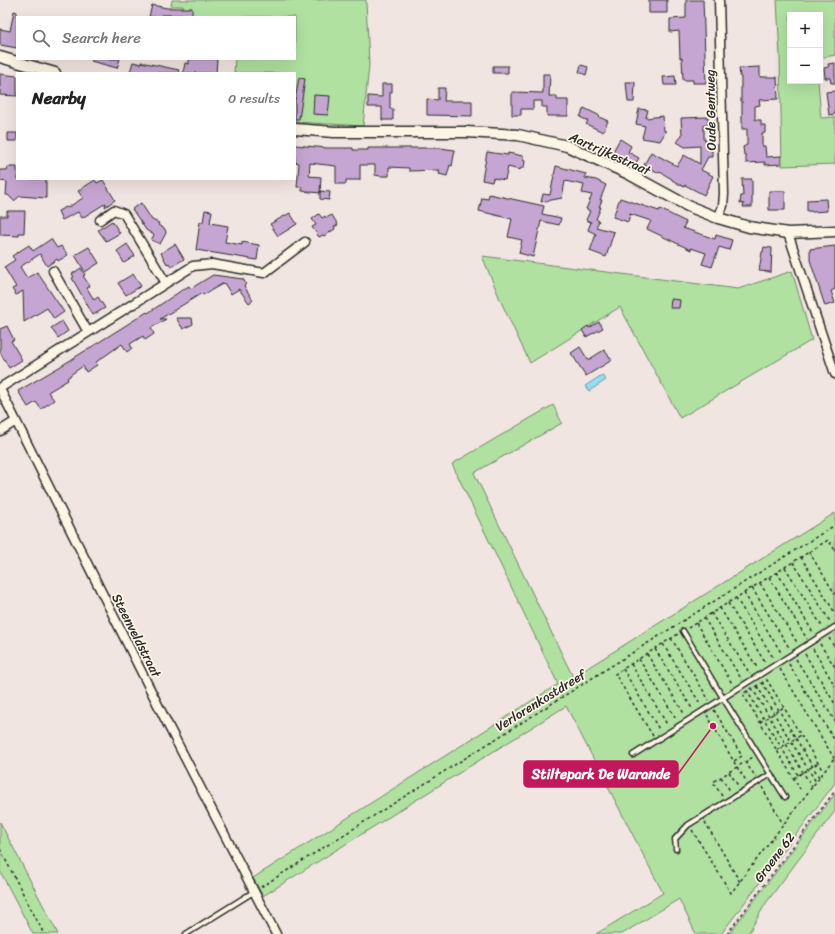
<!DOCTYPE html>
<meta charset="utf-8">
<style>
body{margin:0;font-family:Sriracha,sans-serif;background:#f6f6f6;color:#222}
.controls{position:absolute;right:12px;top:12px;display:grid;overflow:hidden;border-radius:0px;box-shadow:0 4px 16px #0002}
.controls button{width:36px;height:36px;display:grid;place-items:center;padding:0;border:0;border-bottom:1px solid #e0e0e0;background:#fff;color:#222;font:20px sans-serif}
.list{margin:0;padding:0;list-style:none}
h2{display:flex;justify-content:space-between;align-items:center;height:52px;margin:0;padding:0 16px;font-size:17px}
h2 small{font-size:13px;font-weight:400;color:#767676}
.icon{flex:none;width:22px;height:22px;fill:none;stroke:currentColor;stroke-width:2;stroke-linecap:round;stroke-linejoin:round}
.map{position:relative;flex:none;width:835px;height:934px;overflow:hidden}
.search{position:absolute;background:#fff;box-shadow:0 4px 16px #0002;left:16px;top:16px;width:280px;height:44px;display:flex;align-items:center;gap:10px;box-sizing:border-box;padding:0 14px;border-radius:0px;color:#767676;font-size:15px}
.panel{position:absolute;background:#fff;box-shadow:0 4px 16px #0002;left:16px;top:72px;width:280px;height:108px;border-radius:0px}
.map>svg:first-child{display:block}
.green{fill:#b0e1a1;stroke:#6e8666}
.water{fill:#93def4;stroke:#6996a4}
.building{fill:#c5a6d2;stroke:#2b2b2b}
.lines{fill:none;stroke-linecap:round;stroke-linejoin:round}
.service-casing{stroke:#2b2b2b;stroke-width:7}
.minor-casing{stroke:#2b2b2b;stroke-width:11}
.tertiary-casing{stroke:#2b2b2b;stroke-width:13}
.path{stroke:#2b2b2b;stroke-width:1.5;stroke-dasharray:3 3;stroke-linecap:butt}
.service{stroke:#fcf5e5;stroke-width:4}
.minor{stroke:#fcf5e5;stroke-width:8}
.tertiary{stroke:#fcf5e5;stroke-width:10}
.labels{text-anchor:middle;stroke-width:3.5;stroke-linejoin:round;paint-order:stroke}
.street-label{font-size:13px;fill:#2b2b2b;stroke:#fcf5e5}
.leader{fill:none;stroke:#c2185b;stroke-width:1.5}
.callout-dot{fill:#c2185b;stroke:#fcf5e5;stroke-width:1.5}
.callout{fill:#c2185b;stroke:#c2185b;stroke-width:1.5}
.callout-label{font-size:14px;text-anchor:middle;font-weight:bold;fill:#fff}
</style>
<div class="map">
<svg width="835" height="934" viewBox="0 0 835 934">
<rect width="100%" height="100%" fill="#f1e5e1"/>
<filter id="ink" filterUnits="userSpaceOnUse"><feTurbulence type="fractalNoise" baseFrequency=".025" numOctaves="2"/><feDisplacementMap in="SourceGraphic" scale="8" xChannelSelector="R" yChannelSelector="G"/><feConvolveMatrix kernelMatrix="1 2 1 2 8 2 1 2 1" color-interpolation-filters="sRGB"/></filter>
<g filter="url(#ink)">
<path class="green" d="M172 0H366L369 65 363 126 295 122V73H234L235 59H295V17H183V6H171Z
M777 0H835V55L820 58V15H790V81H818L821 118 835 117V164L782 166 780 56Z
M482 256 738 289 792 271 812 340 680 418 620 307 530 363 502 304Z
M553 405 562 423 474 473 573 677 835 513V783L721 934H696L679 899 622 934H596L663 893 566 706 263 896 253 878 558 684 452 464Z
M835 794V811L766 903 748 934H729Z
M0 822 58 934H33L0 871Z"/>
<path class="water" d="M602 375 606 380 589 391 585 386Z"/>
<path class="building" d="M649 0H667V13H649Z
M686 0H703L706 83H693V80H683L682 58H680L679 31 670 32V19L686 18Z
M152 5 167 8H192V17H182V15H161L160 17H149Z
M14 11 17 12V48L0 45V29L10 31Z
M91 59H120L117 68 91 61Z
M189 59H217L216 73H183L185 63 189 64Z
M133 62 141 64V62L179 70 178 73H133L130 72Z
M835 63V83H831L830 78H825L824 68 829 67 828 64Z
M581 65 588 67 586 75 579 72Z
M493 66H508V73H493Z
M760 67V77H777L778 99 759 100 760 105 755 106V120H761V125H765V133H762V146H765L766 157 781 156V164L765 165V162L746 163V155H744L743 147 747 145V129H742V101H741V77H740L739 68Z
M0 74 17 76V96L0 95Z
M543 74H550L549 96H557V100H568V116H547V107H542V101H533V109H521V115H512V92L543 93Z
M675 76 676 85H664L663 77Z
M299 78 305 79 299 119H295V100Z
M626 82H635L634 102H628Z
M382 84H392V92H390V109H393V120H382V107H368V96L382 97Z
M438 88H445L444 101H472V116L427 115V99L438 100Z
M835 91V114L829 115 826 92Z
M314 95 330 96 328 115 313 114Z
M584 108 600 116 599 117 608 121 603 132 586 124 588 121 580 117Z
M639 109 648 110 646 118 663 116 664 131H666L660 141 642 138 645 126 636 124Z
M708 117V125H704V140H706V144H712V157H708L701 170 713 176 704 195 685 185 684 187 672 180V179L660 172 659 173 644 165 651 152 677 166 684 155 700 164V146L685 147 677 142 682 135 681 118Z
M8 133H17V141H8Z
M620 139 631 146 628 152 639 158 634 166 612 153Z
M295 145 327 148H353V150H368V148H440L455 150 452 166 450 165 447 176 439 174 440 170 409 171V168L389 167V176H380L375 175V165H360V180H346V184H336V166L310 163 309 176 321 177 320 193 302 191V187H297L299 163 295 162Z
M487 152 508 155V153L523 156V160L525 161 524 168H521L520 170 508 167 505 180 493 178 492 182 482 180Z
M556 166 586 174 585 178 596 180 606 185 600 200H602L599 207H601L596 219 599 221 596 227 614 232 606 257 590 251 596 234 588 230 591 222 586 220 590 211 586 209 592 195 582 193 584 185 565 181 562 198 541 202 543 194 550 195Z
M8 167H17V179H46V198L20 196 14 201 8 195H6L7 182 0 181V170H7Z
M742 179H752V207H743L744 204 740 203 741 196H743Z
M95 180 97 183 103 180 115 200 105 207 106 203 82 218 78 212 62 220 58 211 66 207 67 208 83 198 78 191Z
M320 191 330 192 329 200 320 199Z
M769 191H785V210H769Z
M489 194 544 206 542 214 561 218 559 225 541 221 533 257 519 253 522 240 508 237 512 219 479 211 482 198 488 199Z
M620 198 659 211 660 209 686 222 683 228 715 239 716 235 732 240 729 250 719 247 712 267 702 264 706 253 691 248V250L647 229 651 221 630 214 628 222 613 217Z
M826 199 827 211 812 212 811 211H807V200Z
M141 203 152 220 159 223 158 225 165 229 166 233 160 244 151 240 154 235 146 230 132 209Z
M205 210 212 211 210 223 228 226 225 242 242 245V242L259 245 257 260 196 250 200 222H203Z
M7 211H25L24 233H19V236L0 235V216H7Z
M290 213 297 224 278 236 270 224Z
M319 214 322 218 325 216 326 218 332 215 338 225 334 227 335 229 324 236 323 235 319 237 312 227 316 225 312 219Z
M112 221 120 233 106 241 98 230Z
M51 239 57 248 61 246 68 255 58 261 57 259 47 266 40 254 20 267 27 278 37 272 64 312 54 319 47 308 24 322 23 291 16 295 12 289 16 287 4 267 15 260 12 256 29 245 33 251Z
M127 244 135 256 124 263 117 251Z
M175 244 184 259 171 267 169 263 167 264 161 253Z
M835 246V289L831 291 835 303 825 306 810 260V249Z
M89 247 99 263 85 272 75 255Z
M764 247 772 248 771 272 759 271 762 252H763Z
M81 268 85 275 83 276 90 286 87 288 94 300 98 297 105 308 93 315 72 278 74 277 72 274Z
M133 274 141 286 126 295 118 283Z
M213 275 243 279 246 284 244 286 253 300 249 303 239 289 231 294 224 283 203 295 202 293 160 319H166L151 328 154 334 145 340 143 336 130 344 132 348 127 352 122 344 96 362 97 365 86 372 83 366 70 375V376L67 378 68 380 48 392 54 400 41 409 36 402 28 407 18 391 61 366 147 312 148 313 182 290 189 286 190 289Z
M671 299 680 300 679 308H670Z
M176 318H192L193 324 183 329Z
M62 321 68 331 58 338 51 328Z
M599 322 603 328 586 337 582 330 588 326 589 328Z
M7 326 14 340 11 341 22 360 9 368 0 352V329Z
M580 347 588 360 604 350 612 360 586 376 571 353Z"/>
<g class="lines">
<g class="service-casing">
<path id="service" d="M683 631 723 698 785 797
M633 755 835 627
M676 849 675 839 688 825 771 774
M186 934 255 891"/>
</g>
<g class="minor-casing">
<path id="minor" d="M718 218 723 206 724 194 719 0
M100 220 114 210 124 214 166 283
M788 233 835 374
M53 271 88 332
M0 388 193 266 212 264 264 273 305 242
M0 389 169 727 276 934
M0 431 16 421"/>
</g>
<g class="tertiary-casing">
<path id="tertiary" d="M0 57 55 73
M295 129 334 132H466L518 135 567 146 629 174 688 206 718 218 749 227 788 233 835 231"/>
</g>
<path class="path" d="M809 552 835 594
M801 557 835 613
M793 562 831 623
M785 567 823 628
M777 572 814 634
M769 577 807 639
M760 583 798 644
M752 588 790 649
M744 593 782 654
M736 598 774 659
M728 603 766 664
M720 608 758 669
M711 613 750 674
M704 618 742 680
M696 623 733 685
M688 628 828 540 835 550
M671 638 709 700
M829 638 835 648
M663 644 701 705
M820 644 835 667
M655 649 693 710
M813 649 835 686
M647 654 685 715
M805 654 835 704
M639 659 677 720
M796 659 835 721
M631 664 668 726
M789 664 835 741
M623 669 660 731
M780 669 834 758
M762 682 819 777
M757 686 816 782
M752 688 812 787
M747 691 743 694 800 789
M714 710 742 756 734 761
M707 715 737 767 747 782
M760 722 784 707
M653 736 615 674 678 634
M777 750 801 735
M745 762 756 777
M729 772 739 787
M798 775 747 691 767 680 823 771
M721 777 731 792
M794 778 818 763
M762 787 783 824
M722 796 713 782 753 757
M705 822 740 882
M692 830 731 893 835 757
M0 849 44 934
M261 887 835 525
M727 934 835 791"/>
<use href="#service" class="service"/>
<use href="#minor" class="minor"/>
<use href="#tertiary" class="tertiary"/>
</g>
</g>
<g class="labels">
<g class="street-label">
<text transform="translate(710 110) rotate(-91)" y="5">Oude Gentweg</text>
<text transform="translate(610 153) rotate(24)" y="5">Aartrijkestraat</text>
<text transform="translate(137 635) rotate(63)" y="5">Steenveldstraat</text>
<text transform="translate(540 700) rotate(-32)" y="5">Verlorenkostdreef</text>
<text transform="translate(774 857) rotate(-53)" y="5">Groene 62</text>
</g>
</g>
<path class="leader" d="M713 726L678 774"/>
<circle class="callout-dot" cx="713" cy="726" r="4"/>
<rect class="callout" x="524" y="761" width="154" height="26" rx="4"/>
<g class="callout-label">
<text x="601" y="779">Stiltepark De Warande</text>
</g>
</svg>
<div class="controls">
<button>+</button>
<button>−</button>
</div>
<div class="search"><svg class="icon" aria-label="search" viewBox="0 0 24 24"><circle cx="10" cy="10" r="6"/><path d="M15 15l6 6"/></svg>Search here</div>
<section class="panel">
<h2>Nearby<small>0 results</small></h2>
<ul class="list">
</ul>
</section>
</div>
